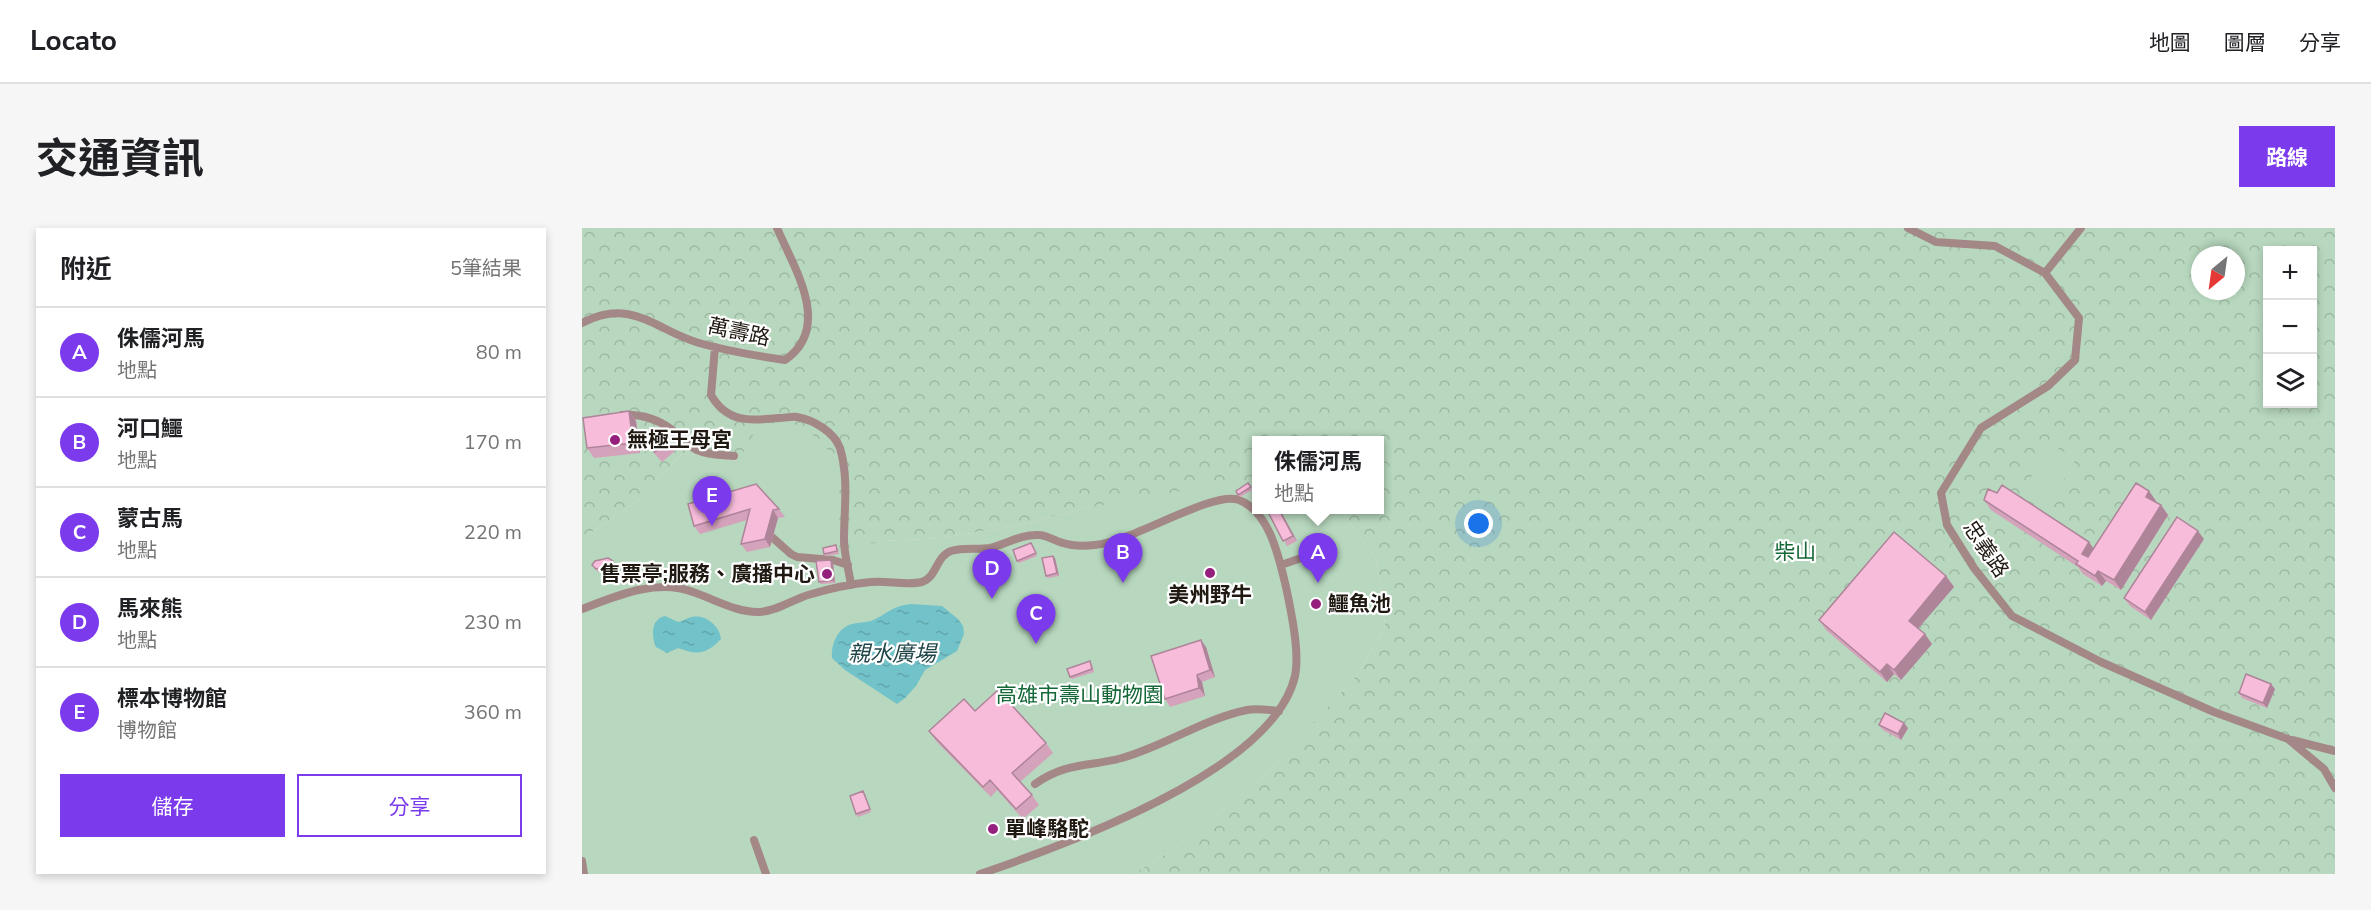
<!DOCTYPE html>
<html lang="zh-TW">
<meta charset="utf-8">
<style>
body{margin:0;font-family:"Nunito Sans","Noto Sans TC",sans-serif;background:#f6f6f6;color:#202124}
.controls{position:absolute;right:18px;top:18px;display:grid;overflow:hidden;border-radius:0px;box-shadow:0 3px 9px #0003}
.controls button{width:54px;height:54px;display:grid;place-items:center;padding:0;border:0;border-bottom:2px solid #e0e0e0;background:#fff;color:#202124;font:30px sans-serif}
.compass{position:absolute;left:1609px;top:18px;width:54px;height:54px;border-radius:50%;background:#fff;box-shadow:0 3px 9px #0003;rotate:209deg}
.you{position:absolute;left:897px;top:296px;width:21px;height:21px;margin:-15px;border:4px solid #fff;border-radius:50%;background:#1a73e8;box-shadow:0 0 0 9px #1a73e833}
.badge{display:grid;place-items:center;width:39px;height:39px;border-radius:50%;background:#7c3aed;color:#fff;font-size:20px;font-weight:700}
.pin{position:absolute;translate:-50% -50px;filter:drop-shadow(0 2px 3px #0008)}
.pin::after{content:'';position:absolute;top:32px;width:21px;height:18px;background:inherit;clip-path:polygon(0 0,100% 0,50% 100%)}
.popup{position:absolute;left:670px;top:208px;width:132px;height:78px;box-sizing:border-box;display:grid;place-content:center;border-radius:0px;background:#fff;filter:drop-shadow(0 2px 4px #0005);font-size:20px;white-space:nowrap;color:#757577}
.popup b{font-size:22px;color:#202124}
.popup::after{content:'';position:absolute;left:50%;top:100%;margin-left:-12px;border:12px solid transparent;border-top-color:#fff}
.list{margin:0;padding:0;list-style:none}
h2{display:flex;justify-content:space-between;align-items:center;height:78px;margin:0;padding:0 24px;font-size:26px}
h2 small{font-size:20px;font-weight:400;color:#757577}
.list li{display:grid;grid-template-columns:39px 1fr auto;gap:18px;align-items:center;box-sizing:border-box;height:90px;padding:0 24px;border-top:2px solid #e0e0e0}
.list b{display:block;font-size:22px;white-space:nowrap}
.list p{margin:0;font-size:20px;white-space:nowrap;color:#757577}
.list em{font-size:20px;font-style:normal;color:#757577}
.actions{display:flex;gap:12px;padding:18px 24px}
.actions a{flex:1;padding:14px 0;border:2px solid #7c3aed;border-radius:0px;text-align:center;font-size:21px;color:#7c3aed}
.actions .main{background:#7c3aed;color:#fff}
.icon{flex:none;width:33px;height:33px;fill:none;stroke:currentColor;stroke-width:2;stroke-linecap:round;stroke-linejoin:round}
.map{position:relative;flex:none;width:1753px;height:646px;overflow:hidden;border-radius:0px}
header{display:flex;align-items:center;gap:36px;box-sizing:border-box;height:84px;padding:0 30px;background:#fff;border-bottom:2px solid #e0e0e0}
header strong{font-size:28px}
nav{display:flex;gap:33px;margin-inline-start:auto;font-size:21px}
.intro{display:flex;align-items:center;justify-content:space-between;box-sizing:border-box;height:144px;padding:0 36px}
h1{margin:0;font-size:42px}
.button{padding:15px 27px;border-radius:0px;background:#7c3aed;color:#fff;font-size:21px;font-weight:700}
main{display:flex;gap:36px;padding:0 36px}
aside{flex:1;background:#fff;border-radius:0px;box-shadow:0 3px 9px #0003}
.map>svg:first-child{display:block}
.forest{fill:url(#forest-crowns);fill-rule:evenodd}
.park{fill:#b7d7be}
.water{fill:url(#water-ripples)}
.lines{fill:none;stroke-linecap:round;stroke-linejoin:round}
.lane{stroke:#a48787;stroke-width:8}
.wall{fill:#d5a2bc}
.shaded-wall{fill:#ae8499}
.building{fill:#f8bcdb;stroke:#ae8499;stroke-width:1.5}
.poi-dot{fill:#941f7d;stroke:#fff;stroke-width:2}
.labels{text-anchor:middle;stroke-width:4.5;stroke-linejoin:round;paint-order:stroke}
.street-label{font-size:21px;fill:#1f1912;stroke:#fff}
.poi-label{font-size:21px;font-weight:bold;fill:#1f1912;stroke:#fff;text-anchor:start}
.park-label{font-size:21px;fill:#146736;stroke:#fff}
.water-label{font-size:22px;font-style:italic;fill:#204649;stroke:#fff}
</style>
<header>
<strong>Locato</strong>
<nav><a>地圖</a><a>圖層</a><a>分享</a></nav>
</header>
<div class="intro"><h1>交通資訊</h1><a class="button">路線</a></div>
<main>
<aside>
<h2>附近<small>5筆結果</small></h2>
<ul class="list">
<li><span class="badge">A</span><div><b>侏儒河馬</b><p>地點</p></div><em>80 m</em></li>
<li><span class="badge">B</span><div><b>河口鱷</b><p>地點</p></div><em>170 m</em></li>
<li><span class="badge">C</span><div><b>蒙古馬</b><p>地點</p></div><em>220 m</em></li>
<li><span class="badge">D</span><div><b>馬來熊</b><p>地點</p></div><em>230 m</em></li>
<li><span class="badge">E</span><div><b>標本博物館</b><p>博物館</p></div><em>360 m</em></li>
</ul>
<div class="actions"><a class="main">儲存</a><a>分享</a></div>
</aside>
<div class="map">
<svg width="1753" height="646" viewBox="0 0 1753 646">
<defs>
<pattern id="forest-crowns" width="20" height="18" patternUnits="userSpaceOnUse" patternTransform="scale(1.5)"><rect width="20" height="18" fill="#b7d7be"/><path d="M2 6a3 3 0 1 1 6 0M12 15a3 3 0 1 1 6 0" fill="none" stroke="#9db8a2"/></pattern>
<pattern id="water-ripples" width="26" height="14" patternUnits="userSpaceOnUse" patternTransform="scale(1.5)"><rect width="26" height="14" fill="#72c2c9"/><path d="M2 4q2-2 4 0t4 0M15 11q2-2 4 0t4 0" fill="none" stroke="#62a6ac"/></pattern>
</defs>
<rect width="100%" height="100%" fill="#f2e2ce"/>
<path class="forest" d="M0 0H1753V646H551L590 622 680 550 774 448 803 399 795 333 759 282H798V212H674V255L504 280 434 298 359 310 302 313 263 323H257V273L156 233 101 225 54 274 0 311ZM1686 22H1730V176H1686ZM1618 27H1654V63H1618Z"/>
<path class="park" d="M178 195 212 196 242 214 254 244 257 273V323L302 313 359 310 434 298 504 280 606 262 672 254 674 255V282H759L795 333 803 399 774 448 680 550 590 622 551 646H0V311L54 274 101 225 156 233Z
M1469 216 1494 231 1466 278 1441 263Z"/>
<path class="water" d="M329 376 360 378 376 391 381 398 382 406 375 423 343 442 334 458 323 470 315 476 263 442 250 430C249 417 255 400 270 396 277 394 283 395 289 393 306 386 309 378 329 376Z
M83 388 96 394C101 393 105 390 110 389 123 386 138 398 139 411 124 427 114 427 96 420L85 425 74 419C69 408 69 391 83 388Z"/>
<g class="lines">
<path class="lane" d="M1326 0 1354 14 1413 18 1463 45 1497 90 1493 132 1466 158 1399 200 1359 265 1365 297 1392 340 1430 388 1519 434 1632 484 1706 511 1742 541 1753 560
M1463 45 1499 0
M0 95C50 69 73 102 117 115 145 123 175 128 203 132 251 99 212 40 195 0
M133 119 129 167C145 195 168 193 197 190 203 190 210 188 215 189 232 192 252 204 258 220 267 250 262 281 262 312 262 327 267 342 269 357
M40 187C58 186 75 191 89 201 99 208 104 217 115 222 126 227 140 227 152 228
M191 310 209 326 215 329 251 332 266 337
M699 337 725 328
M0 381C34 368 75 350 111 364 132 371 155 385 178 384 195 383 210 372 226 367 246 361 268 356 289 354 305 352 324 358 340 354 355 349 354 328 369 323 381 319 396 322 408 320 425 316 439 306 457 307 465 307 472 313 481 315 490 318 503 318 513 317 550 314 631 262 657 272 688 284 697 330 704 359 709 383 718 424 713 448 691 543 483 617 398 646
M1710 512 1753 523
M453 556C484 534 506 539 540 530 583 518 621 491 665 482 674 480 687 482 697 483
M172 612 184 646
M0 633 2 646"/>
</g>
<path class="wall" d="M47 183 54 193 58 225 12 230 5 220Z
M86 213 93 223 80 234 72 225 65 215Z
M666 255 670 262 658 269 654 263Z
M1567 263 1574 273 1573 274 1579 277 1586 287 1539 362 1524 353 1520 358 1501 346 1496 339 1409 282 1402 272 1507 314 1511 321Z
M106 276 197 281 203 289 196 290 188 319 165 324 159 316 165 292 118 306 112 298Z
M685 282H698L715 313 705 318Z
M1622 311 1569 392 1548 378 1542 370Z
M449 315 455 328 437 335 435 333Z
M256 320 257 326 243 328 242 326Z
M473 330 477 348 466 350 464 348Z
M31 333 33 335 30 340 16 344 10 337Z
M251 335 253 355 239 356 237 354Z
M1364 348 1372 359 1336 400 1350 416 1319 452 1312 446 1305 454 1244 402 1237 392Z
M624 419 633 449 620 454 623 468 588 479 583 471Z
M510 436 512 444 490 451 488 449Z
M1689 456 1693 461 1685 480 1660 470 1657 465Z
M393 483 464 515 471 525 438 554 450 567 457 577 441 591 415 562 409 569 354 513 347 503Z
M1297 497 1326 500 1319 512 1301 502Z
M283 566 289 584 276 589 274 586Z"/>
<path class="shaded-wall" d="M47 183 54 193 58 225 51 215Z
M1567 263 1574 273 1571 279 1564 269Z
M1579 277 1586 287 1539 362 1532 352Z
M191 282 196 290 188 319 183 311Z
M697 282H698L715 313 711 308Z
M1616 303 1622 311 1569 392 1563 384Z
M1507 314 1514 324 1507 336 1500 326Z
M471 328 473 330 477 348 475 345Z
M249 332 251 335 253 355 251 352Z
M31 333 33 335 30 340 28 338Z
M1516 343 1524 353 1520 358 1513 348Z
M1364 348 1372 359 1334 403 1327 393Z
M1343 406 1350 416 1319 452 1312 442Z
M619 412 624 419 633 449 628 442Z
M1305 436 1312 446 1305 454 1298 444Z
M615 447 620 454 623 468 617 460Z
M1689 456 1693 461 1685 480 1681 475Z
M1322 495 1326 500 1319 512 1316 506Z"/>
<path class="building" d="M47 183 51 215 5 220 1 190Z
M78 204 86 213 73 224 65 215Z
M666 255 669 259 656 267 654 263Z
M1554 255 1567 263 1564 269 1579 277 1532 352 1516 343 1513 348 1494 336 1496 333 1402 272 1406 261 1415 265 1420 257 1507 314 1500 326 1506 329Z
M174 256 197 281 191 282 183 311 159 316 168 281 112 298 106 276Z
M685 282H697L711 308 701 313Z
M1595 289 1616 303 1563 384 1542 370Z
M1312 304 1364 348 1327 393 1343 406 1312 442 1305 436 1298 444 1237 392Z
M449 315 454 325 435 333 431 322Z
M254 317 255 323 242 326 241 320Z
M471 328 475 345 464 348 460 330Z
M26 330 31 333 28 338 14 341 10 337 13 333Z
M249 332 251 352 237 354 234 333Z
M619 412 628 442 615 447 617 460 583 471 569 428Z
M508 433 510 441 488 449 485 441Z
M1664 446 1689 456 1681 475 1657 465Z
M416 462 464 515 430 545 450 567 434 581 408 552 401 559 347 503 382 471 393 483Z
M1303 485 1322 495 1316 506 1297 497Z
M281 563 288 581 274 586 268 568Z"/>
<g class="poi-dot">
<circle cx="33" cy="212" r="6"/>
<circle cx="628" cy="345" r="6"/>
<circle cx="245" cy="346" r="6"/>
<circle cx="734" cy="376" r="6"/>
<circle cx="411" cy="601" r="6"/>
</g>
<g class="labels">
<g class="street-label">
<text transform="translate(157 104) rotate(12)" y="7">萬壽路</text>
<text transform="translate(1404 321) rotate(56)" y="7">忠義路</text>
</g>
<g class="poi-label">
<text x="45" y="219">無極王母宮</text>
<text x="233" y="353" text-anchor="end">售票亭;服務、廣播中心</text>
<text x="628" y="374" text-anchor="middle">美州野牛</text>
<text x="746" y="383">鱷魚池</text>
<text x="423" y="608">單峰駱駝</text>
</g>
<g class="park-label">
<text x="1213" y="331">柴山</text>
<text x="498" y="474">高雄市壽山動物園</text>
</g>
<g class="water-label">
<text x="310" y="433">親水廣場</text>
</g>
</g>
</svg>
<div class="controls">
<button>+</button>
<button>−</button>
<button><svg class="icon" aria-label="layers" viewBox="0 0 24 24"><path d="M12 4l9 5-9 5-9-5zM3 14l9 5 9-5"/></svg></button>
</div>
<svg class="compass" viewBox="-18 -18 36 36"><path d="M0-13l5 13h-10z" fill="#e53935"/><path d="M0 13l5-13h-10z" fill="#757577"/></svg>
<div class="you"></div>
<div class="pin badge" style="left:736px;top:355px">A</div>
<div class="popup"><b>侏儒河馬</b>地點</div>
<div class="pin badge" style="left:541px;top:355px">B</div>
<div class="pin badge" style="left:454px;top:416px">C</div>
<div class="pin badge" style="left:410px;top:371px">D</div>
<div class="pin badge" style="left:130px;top:298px">E</div>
</div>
</main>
